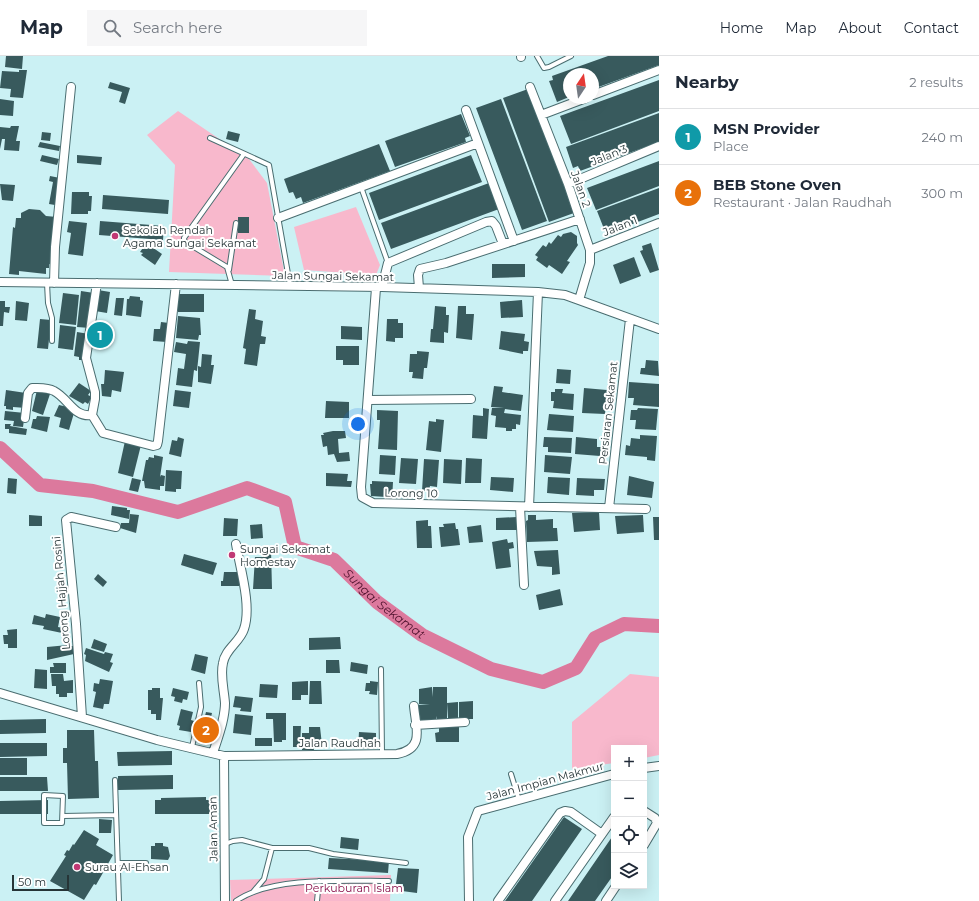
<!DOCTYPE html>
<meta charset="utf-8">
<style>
body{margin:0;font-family:Montserrat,sans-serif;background:#f6f6f7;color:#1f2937}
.controls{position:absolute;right:12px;bottom:12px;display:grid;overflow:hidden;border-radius:0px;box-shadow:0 4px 16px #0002}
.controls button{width:36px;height:36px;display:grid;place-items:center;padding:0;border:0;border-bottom:1px solid #e0e1e3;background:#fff;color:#1f2937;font:20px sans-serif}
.compass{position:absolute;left:563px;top:12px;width:36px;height:36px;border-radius:50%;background:#fff;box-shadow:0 4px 16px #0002;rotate:13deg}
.scale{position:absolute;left:12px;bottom:10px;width:57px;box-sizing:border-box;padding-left:4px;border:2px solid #263537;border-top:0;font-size:11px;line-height:14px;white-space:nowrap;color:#263537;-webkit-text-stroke:3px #fff;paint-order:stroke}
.you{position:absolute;left:358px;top:368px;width:14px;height:14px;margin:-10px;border:3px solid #fff;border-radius:50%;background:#1a73e8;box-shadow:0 0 0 6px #1a73e833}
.badge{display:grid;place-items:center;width:26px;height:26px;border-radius:50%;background:#b45309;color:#fff;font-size:13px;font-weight:700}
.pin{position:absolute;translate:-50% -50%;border:2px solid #fff;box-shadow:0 1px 4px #0006}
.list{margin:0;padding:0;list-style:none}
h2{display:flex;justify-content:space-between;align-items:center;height:52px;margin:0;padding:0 16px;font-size:17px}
h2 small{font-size:13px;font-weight:400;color:#747a83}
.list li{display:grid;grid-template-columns:26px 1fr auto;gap:12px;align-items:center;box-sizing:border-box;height:56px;padding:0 16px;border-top:1px solid #e0e1e3}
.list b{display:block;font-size:15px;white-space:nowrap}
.list p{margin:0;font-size:13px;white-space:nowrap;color:#747a83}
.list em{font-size:13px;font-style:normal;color:#747a83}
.icon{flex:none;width:22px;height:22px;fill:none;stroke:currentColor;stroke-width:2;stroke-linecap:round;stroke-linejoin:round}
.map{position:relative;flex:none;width:659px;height:845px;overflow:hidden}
header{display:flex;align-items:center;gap:24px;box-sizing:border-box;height:56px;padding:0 20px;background:#fff;border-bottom:1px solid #e0e1e3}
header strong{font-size:19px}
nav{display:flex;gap:22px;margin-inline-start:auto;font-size:14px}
.search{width:280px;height:36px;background:#f6f6f7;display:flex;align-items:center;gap:10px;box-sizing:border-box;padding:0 14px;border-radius:0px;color:#747a83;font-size:15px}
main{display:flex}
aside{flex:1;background:#fff}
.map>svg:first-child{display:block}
.green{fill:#f8b8cc}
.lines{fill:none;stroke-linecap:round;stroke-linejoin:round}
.river{stroke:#dc799d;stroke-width:14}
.building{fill:#385a5d}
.lane-casing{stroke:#4a6d70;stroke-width:6}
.street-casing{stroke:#4a6d70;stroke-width:10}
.lane{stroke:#fff;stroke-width:4}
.street{stroke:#fff;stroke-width:8}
.poi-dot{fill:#c13874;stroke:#fff;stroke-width:1.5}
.labels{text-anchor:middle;stroke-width:4;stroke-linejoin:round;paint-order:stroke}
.street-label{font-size:11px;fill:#263537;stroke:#fff}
.poi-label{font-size:11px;fill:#263537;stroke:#fff;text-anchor:start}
.park-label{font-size:11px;fill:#89124c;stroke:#fff}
.water-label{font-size:12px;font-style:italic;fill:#4e112c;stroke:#fff}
</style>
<header>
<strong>Map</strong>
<div class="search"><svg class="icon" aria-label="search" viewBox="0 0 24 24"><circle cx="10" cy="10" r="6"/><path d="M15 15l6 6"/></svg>Search here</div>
<nav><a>Home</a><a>Map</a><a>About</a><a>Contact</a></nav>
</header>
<main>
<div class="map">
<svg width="659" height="845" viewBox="0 0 659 845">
<rect width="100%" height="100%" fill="#cbf1f4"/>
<path class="green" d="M178 55 249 103 267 127 285 220 169 216 175 109 147 79Z
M356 151 380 209 376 219 304 214 294 171Z
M630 618 659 621V699L644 702V692H614V707L572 713V666Z
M391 819 390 845H231L230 824Z"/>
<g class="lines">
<path class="river" id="s1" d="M0 392 40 429 93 435 178 456 247 432 285 446 295 491 334 504 377 546 422 579 491 613 543 626 576 612 595 582 624 568 659 570"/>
</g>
<path class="building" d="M6 0H23L22 13 5 11Z
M608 0H659V9L593 33V18H569V41L557 46 549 25 553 24 552 20Z
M19 14H27L23 42 10 41 11 33 0 32 2 15 19 16Z
M659 24V55L571 88 560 60Z
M110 26 130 32 125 48 119 46 122 36 108 32Z
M528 33 574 157 549 166 503 42Z
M0 43 14 45 13 60 0 59Z
M501 43 547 165 522 174 476 52Z
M659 57V86L580 115 578 110 573 112 566 91Z
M461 58 470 80 465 82 466 86 395 111 385 85Z
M11 70H19L16 85H20L19 95 4 94 5 83H2L0 93V71L10 72Z
M228 75 240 78 238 86 226 83Z
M42 76 51 77 50 85 41 84Z
M40 86 60 90 59 95 38 91Z
M379 88 390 115 303 147 301 141 296 143 293 136 289 137 284 123Z
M42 99 59 103 57 109 40 105Z
M77 99 102 101 101 109 77 107Z
M471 99 482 126 379 164 369 137Z
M659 105V130L596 154 587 132Z
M50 120 60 122 55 149 49 148 53 126 49 125Z
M489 127 499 153 391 193 381 167Z
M0 128 15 129 13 145 2 144Z
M659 132V158L606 178 597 155Z
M72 136H89V140H92L91 155H88V158H71Z
M103 139 169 144 168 158 102 153Z
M29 153 40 154 46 160 57 161 53 209 49 208V212H46V218L19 215V219L9 218 13 171 15 172 16 162H21V157Z
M238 161H249V177H238Z
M69 165 87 167 83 200 68 198 71 177 67 176Z
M100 165 164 170 163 184 99 179Z
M571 176 577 180V187L578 189 567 205 570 206 562 218 549 209 547 212 536 204 538 201 535 199 543 189 546 191 549 186 551 188 558 179 561 181 563 178Z
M651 187 659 214 650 217 640 195 643 194 642 190Z
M145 189 148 191 149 189 162 198 155 209 141 199 143 197 140 196Z
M634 201 641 220 620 228 613 209Z
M492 208H525V221L492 222Z
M98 234 110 236 107 257 95 255Z
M81 235 94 237 90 272 77 271Z
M63 237 79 239 76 269 59 267Z
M178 238H204V256H178Z
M130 240 140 241V244L143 245 141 261 126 259 127 243H129Z
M116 242H124L122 260 114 259Z
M522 244 523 261 501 262 500 246Z
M0 245H5V251H10L9 257 4 256 3 270H0Z
M16 245 29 247 27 265 15 264Z
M435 250 446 251V259H449L448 277 444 276V287L430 286 431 273H433Z
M458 250H466V258H474L472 284 456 282Z
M249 253 256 254 255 263 263 265 261 280 266 281 265 288H260L257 310 244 308 246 293 243 292Z
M178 260 200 262 201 279H199L198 284 176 282Z
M40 263 51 264 48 293 37 292Z
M387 263H398V267H403V282H395V286L386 285Z
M95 266 109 268 106 290 99 289 98 292 91 291Z
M161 266 169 267 167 286 153 285 154 273H160Z
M60 269 76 271 73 294 58 292Z
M341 270 362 271V284L341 283Z
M501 275 525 278 524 285 529 286 528 295H523V298L499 293Z
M77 276 89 278 86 304H79V301L74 300Z
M188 285 200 286 197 315 194 314 192 331 176 329 178 312 184 313 186 298 174 296 176 286 187 288Z
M336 290H359V309H343V304H336Z
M417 295 429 296 427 312H424L423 323 412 322 413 316H409L410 298H417Z
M202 298 212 299 211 309H214L211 328 198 326V310L201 311Z
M646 304 658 305 659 320 640 318 641 312H645Z
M557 313 571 314 570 328 556 327Z
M105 314 124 316 121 336 112 334 111 341 102 340 101 328H104Z
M629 326 659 328V351L633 349 634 342H628Z
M79 327 91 335 88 339 92 341 88 348 85 346 83 348 69 340Z
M494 330 503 331 502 336 523 339 521 355 505 353 504 357 521 359 520 369 516 368V373H512V375H506V372L495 371 496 360 491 359 492 352H504L491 351Z
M584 332 607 334 605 358 582 357Z
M555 333H563L562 337 574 338 573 354 553 352 554 345H551V336H555Z
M6 334 26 337V352L13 351V354L6 353V350H4Z
M37 334 50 338 43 359 32 355Z
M175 334 191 336 189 352 173 350Z
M326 345 349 346V362H325Z
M59 349 72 352 71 356 74 357 69 374 59 371 61 362 54 360Z
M483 352 489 353 487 383 472 382 473 359 483 360Z
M638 352 658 353 656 374 635 373 636 364H630L631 354H637Z
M377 354 398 355 397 394 378 393 380 364H377Z
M5 355 25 357 23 371 13 370 14 365 4 364Z
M549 358 574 360 573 376 547 374Z
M37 360 50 361 47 376 31 372 33 363H36Z
M436 363 444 364 441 396 426 394 429 365 436 366Z
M5 368H11L10 370 27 373 26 379 9 377V373H5Z
M333 375H345L346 382 338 383 339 397 349 396 350 405 337 406 334 398 328 399 327 390 323 391 321 379H324L323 377Z
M640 379 657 380 655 405 647 404V401L625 399 626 389 630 390 631 382 640 383Z
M178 381 184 383 181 401 169 398 172 384 177 385Z
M544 381 572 382 571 397 548 396V391H543Z
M576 381 597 383V391H601L600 400 575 398Z
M125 385 141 389 133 421 118 417Z
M154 399 163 401 160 421 161 419 165 420 164 430H160V434L145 432 144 425H142L146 404H148L149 401 154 402Z
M380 399 396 400 395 419 379 418Z
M545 399 572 401 570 418 544 416Z
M401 402 418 403 416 428 399 427Z
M466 402 482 403 481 427H465Z
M424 403 439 404 437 431 430 430 429 435H422Z
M444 403 462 404 461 428 443 427Z
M166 414 182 415 181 433H176V436L165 435Z
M326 417 348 418 347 425H352L351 431 326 430Z
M629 420 654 426 652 442 627 439Z
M491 421 514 422 513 436 490 434Z
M548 421 570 422 569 439 547 437Z
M8 422 17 423 16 438 7 437Z
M132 422 141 424 138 436 129 434Z
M577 422 605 423 604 434H594V440L576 439Z
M372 425 393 426 392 445H386V441L371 440 370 428H372Z
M112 450 127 452V454H130L129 463 111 459Z
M599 456 600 474 574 476 572 457Z
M130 458 139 459 136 477 120 472 121 467H129Z
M29 459 42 460V470H29Z
M528 459H536V464L553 463V472H557L558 485 527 486 526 465 528 464Z
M643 459 644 476 617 478 615 460Z
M517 461V474H496V462Z
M653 461H659V484H654Z
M224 462 238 463 237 480H223Z
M428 464V470H431L432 492H417L416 465Z
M455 467 456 473H458L460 489 441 491 439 471H444L443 468Z
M262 468 263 482 251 483 250 469Z
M481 469 483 486 469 487 467 471Z
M507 483 508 487 513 486 514 492 509 493 511 511 496 513 492 486Z
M271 493 272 533H253L255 501H263V494Z
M558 494 560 518 552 519V511L537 510 534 495Z
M184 498 217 507 213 519 181 509Z
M224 516H239V530H221V525H223Z
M98 518 107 526 103 531 94 523Z
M560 533 563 549 539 554 536 539Z
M46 558 60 561 58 571 63 572 62 577 43 573 44 570 32 568 34 559 45 562Z
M17 573V592H8V588H4L3 579H8L7 574Z
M340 581 341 593 309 594V582Z
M94 583 107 588 104 596 91 592Z
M68 589V590H74V598L47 604V591Z
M86 592 104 598 105 596 113 598 110 606 113 607 109 616 85 605 86 599 84 598Z
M195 598 208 601 205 618 191 614Z
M326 604H339L340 617H326Z
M351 606 368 609 367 618 350 615Z
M53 607H66V617H50V611H54Z
M35 613 47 614V633L34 632Z
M51 618H63L64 625 73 624V637H67V641H59V638H56V630H52Z
M100 623 113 625 109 648H104L103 653 93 651 96 636 93 635 94 627 99 628Z
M308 625V639H301V644H292V626Z
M310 625H321L322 648H309Z
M370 625 378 626 377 639 369 638 370 635H365L366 627H370Z
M260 628 278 629 277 642 259 641Z
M432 631 433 641V631H447V664L437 665 436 660V665L418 666 417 649 430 648H419V633Z
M152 632H160V642H163L161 664H156V658H151V654H148V634H152Z
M173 632 189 636 187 644 183 643 182 647 174 645 175 641 171 640Z
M235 640 253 642 251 656 240 655 241 652 233 651Z
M473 645V663H459V646Z
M458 646V662H448L447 647Z
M181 653 193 656 191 664 194 665 191 676 179 674 180 670 177 669Z
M206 656 212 657 208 673 212 674 210 683 200 680Z
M266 657H286V684H282V686H274L273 663H266Z
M235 658 253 660 251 679 233 677Z
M46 663V677L0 678V664Z
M448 669H459V686H436L435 677 439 676V671H448Z
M293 670H301L300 691H293Z
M309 671H320L322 689H313L314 694H302V677H309Z
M67 674H94L95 705H98L99 742 68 743 67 707H63V692H67Z
M359 676 376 677V693L358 692Z
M255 682H272V690H255Z
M0 687H47V700L0 701Z
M172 695V709L118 710 117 696Z
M0 702H27V719H0Z
M173 719V733L118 734V720Z
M0 721H47L48 735H0Z
M206 741V744H213V758H155V744H161V742Z
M48 744V758H0V745Z
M564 761 582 773 532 845H505Z
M99 763 112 764 111 777H99Z
M84 774 99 783 96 789 113 799 96 829 94 828 84 844 50 825 66 800 64 799 67 794 69 795 73 788 74 789Z
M614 778V818L595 845H568Z
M341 781 359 783 358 794 340 792Z
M155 787H163V790L168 791 170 800 168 804 151 803V790H155Z
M329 802 389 805 388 817 328 813Z
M398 812 419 813 417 837 402 835 403 828H396Z"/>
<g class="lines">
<g class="lane-casing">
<path id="lane" d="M537 0 544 12 549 11 571 0
M210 82 269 109 290 229
M361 131 388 207
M229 214 236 167
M47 227 48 247 52 262V285
M232 229 227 211 184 185V182L244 98
M381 613 382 698
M192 691 201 651 199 627
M511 718 519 744
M115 724 119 845
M44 739 63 740 62 767H44Z
M63 760 116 759
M225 788 233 785 242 784 272 792H309L333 798 406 807
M118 807H146
M253 836 264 823 272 792
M236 845C271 820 347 825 389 825
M317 845 319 825"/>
</g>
<g class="street-casing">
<path id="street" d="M521 0V1
M530 31 568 128 590 194V207L579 244
M593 39 659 14
M466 54 514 185
M541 59 586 42
M568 128 659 90
M278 162 478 87
M590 194 659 167
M0 226 382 231 538 236 565 239 659 273
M54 227 55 191 71 31
M97 227 86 302 95 336V343L92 359 103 377 153 390 157 389 158 385 176 228
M382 231 388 207 486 166 492 165 496 170 503 188
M376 232 361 431 362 441 373 447 646 453
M419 232 418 219 420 213 446 207 580 163
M368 344 471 343
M25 362 28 337 32 332C39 332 47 331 54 335 68 342 74 362 92 359
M520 451 524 529
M529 451 538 236
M609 452 630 263
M0 637 157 684 224 700 397 698C425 693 416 672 414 650
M82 661 76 568 66 464 71 461 116 471
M415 669 465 666
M213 697C218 681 225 664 225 647 224 633 220 620 223 607 225 593 240 586 244 573 252 550 240 512 236 488
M224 700 225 845
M644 712 659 710
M644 755 655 762 657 767 644 789
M469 845 468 781 478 755 614 718
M498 845 560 757 565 755 571 756 602 778
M555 845 614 761
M606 845 616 830"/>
</g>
<use href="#lane" class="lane"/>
<use href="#street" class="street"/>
</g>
<g class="poi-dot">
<circle cx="115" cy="180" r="4"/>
<circle cx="232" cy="499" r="4"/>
<circle cx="77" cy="811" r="4"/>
</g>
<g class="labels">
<g class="street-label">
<text transform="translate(609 99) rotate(-22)" y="4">Jalan 3</text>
<text transform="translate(581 133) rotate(70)" y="4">Jalan 2</text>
<text transform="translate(620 170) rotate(-21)" y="4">Jalan 1</text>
<text transform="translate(333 220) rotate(1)" y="4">Jalan Sungai Sekamat</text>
<text transform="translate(608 357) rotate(-84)" y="4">Persiaran Sekamat</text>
<text transform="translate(411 437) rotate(1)" y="4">Lorong 10</text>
<text transform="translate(61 537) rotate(-95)" y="4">Lorong Hajjah Rosini</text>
<text x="340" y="691">Jalan Raudhah</text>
<text transform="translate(545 725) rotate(-15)" y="4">Jalan Impian Makmur</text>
<text transform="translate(213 773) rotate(-91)" y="4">Jalan Aman</text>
</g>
<g class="poi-label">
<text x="123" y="178">Sekolah Rendah<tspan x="123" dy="13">Agama Sungai Sekamat</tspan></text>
<text x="240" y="497">Sungai Sekamat<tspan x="240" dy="13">Homestay</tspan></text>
<text x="85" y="815">Surau Al-Ehsan</text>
</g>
<g class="park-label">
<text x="354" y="836">Perkuburan Islam</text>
</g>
<g class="water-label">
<text dy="4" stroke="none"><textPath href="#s1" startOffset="463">Sungai Sekamat</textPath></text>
</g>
</g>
</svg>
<div class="controls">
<button>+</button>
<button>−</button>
<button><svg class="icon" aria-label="locate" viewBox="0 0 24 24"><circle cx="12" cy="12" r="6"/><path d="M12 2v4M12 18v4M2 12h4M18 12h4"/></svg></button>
<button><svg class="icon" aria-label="layers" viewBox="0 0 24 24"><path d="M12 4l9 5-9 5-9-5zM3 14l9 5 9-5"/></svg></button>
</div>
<svg class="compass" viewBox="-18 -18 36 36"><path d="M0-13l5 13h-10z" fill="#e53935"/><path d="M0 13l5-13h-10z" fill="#747a83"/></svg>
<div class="scale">50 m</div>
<div class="you"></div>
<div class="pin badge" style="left:100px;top:279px;background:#0f9aa8">1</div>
<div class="pin badge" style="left:206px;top:674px;background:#e8710a">2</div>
</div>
<aside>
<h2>Nearby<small>2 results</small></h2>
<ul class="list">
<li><span class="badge" style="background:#0f9aa8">1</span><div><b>MSN Provider</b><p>Place</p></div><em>240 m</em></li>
<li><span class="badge" style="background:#e8710a">2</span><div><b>BEB Stone Oven</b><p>Restaurant · Jalan Raudhah</p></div><em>300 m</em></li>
</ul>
</aside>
</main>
